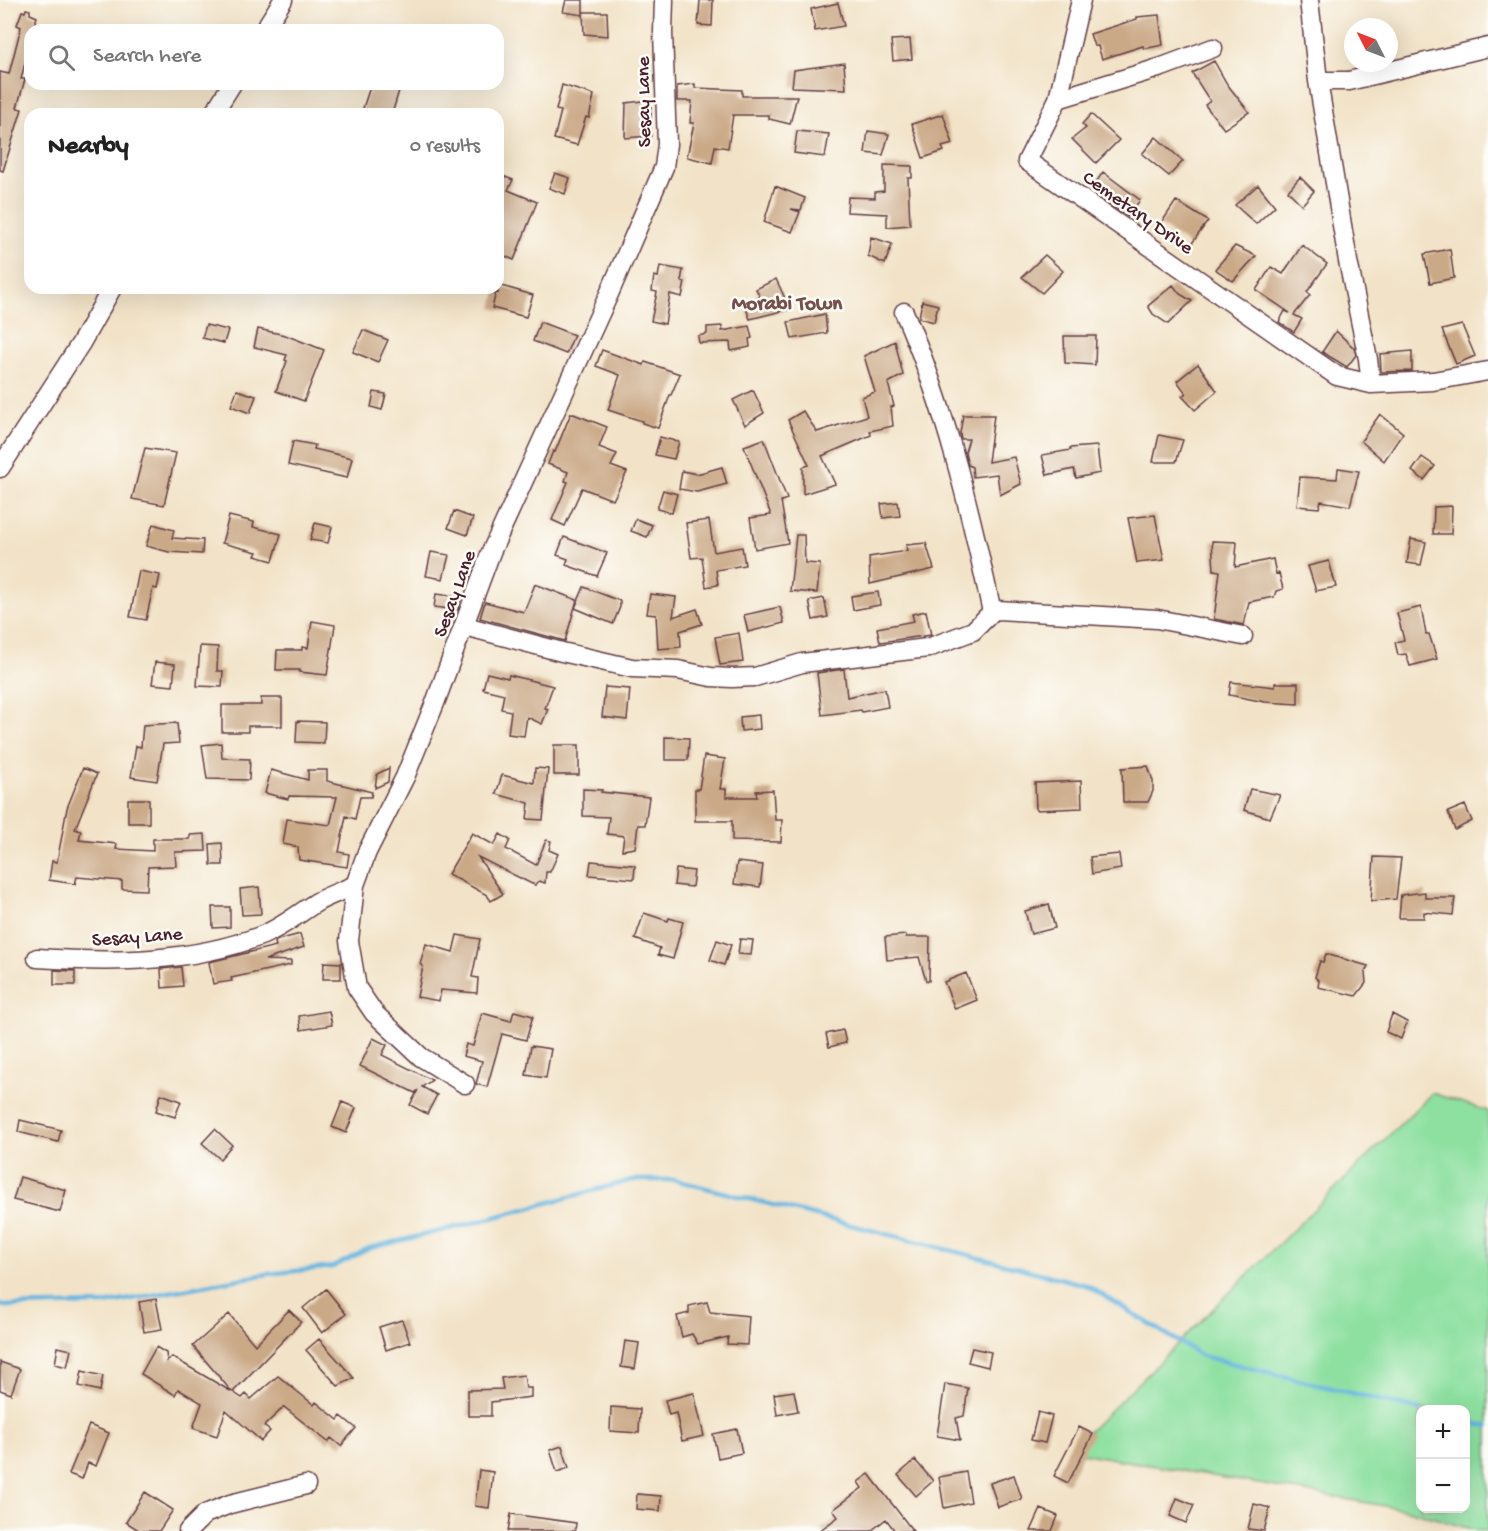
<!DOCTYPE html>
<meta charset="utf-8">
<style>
body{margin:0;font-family:"Gochi Hand",sans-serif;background:#f2f2f2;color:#222}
.controls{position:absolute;right:18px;bottom:18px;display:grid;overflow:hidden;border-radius:12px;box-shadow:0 6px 24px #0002}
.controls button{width:54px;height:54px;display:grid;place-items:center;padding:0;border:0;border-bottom:2px solid #e0e0e0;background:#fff;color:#222;font:30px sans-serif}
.compass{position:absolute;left:1344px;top:18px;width:54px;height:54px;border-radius:50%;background:#fff;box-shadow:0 6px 24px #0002;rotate:312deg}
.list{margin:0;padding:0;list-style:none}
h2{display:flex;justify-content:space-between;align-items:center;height:78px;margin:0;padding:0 24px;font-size:26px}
h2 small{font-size:20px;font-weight:400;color:#767676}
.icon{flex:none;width:33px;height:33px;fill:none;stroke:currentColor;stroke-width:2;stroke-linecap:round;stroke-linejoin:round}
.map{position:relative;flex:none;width:1488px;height:1531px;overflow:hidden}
.search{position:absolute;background:#fff;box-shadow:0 6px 24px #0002;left:24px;top:24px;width:480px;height:66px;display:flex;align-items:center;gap:15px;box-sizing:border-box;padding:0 21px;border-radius:18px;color:#767676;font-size:22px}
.panel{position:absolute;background:#fff;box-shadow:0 6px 24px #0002;left:24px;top:108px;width:480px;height:186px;border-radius:18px}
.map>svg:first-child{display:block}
.green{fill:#8de0a0;stroke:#6c8066;stroke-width:1.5;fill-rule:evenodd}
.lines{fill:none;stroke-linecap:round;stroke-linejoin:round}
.stream{stroke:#65b5e0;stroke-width:4.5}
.building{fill:#caa987}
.minor-casing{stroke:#633c43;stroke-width:21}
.minor{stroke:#fff;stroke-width:18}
.labels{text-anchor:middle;stroke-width:5;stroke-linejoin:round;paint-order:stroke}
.street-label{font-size:20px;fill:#4a1f2b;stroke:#fdfcf7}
.neighbourhood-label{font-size:21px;font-weight:bold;fill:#774f4b;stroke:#fdfcf7}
</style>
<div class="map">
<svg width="1488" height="1531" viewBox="0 0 1488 1531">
<rect width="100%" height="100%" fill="#fdfcf7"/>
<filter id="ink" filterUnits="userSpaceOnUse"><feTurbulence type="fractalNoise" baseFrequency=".0167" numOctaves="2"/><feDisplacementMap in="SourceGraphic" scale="12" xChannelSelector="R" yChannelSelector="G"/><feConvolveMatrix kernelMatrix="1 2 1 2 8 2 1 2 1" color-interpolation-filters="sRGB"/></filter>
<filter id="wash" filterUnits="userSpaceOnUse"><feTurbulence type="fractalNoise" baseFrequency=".008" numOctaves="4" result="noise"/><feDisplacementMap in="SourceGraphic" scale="24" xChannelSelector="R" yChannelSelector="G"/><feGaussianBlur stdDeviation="1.35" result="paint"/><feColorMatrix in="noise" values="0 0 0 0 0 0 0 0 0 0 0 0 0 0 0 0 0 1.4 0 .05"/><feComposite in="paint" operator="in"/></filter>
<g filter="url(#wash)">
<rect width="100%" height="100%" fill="#f2e3c8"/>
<path class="green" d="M1432 1093 1488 1111V1531H1477L1408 1510 1069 1451ZM1420 1410H1466V1508H1420Z"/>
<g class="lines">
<path class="stream" d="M0 1305 4 1306 104 1304 267 1274 333 1267 370 1248 473 1223 632 1180H675L1086 1285 1202 1356 1420 1410
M1466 1421 1488 1427"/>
</g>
<g id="blocks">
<path class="building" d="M566 0H583V15L563 12Z
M700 0H713L712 26 698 25Z
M838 3 844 26 815 31 811 9Z
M26 9 30 10V14L37 17 32 30H30V43L21 79H25L17 108 22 109 3 171 0 170V72L9 74 21 27 17 25 22 11 25 12Z
M583 12H607L608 36 584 34Z
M1159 15 1163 45 1144 49 1143 46 1102 59 1098 46H1094L1090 34 1137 19V17Z
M910 39 912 59 893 61 891 40Z
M1214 61 1227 84 1249 112 1224 129 1205 105 1210 101 1192 73Z
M844 63 846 89 792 87 794 70Z
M371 84H401L392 114H361Z
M695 84V88L742 90V96H797L790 124 769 119V115H733L728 148 715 146 712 163 687 157 694 123H690L692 101H677V86Z
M562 85 594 95 589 118 586 117 577 145 554 139 561 111 556 110Z
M651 100V136L625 138 626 103Z
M943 114 953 144 942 147 944 151 923 158 912 124Z
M1091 114 1119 140 1096 163 1072 139 1086 128 1082 124Z
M797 131 829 134 825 157 794 153Z
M868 131 889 134 883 155 865 153Z
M1156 137 1183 161 1169 176 1142 154Z
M884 165 912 166V178H908L910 225 887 227V214L847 212 848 197 875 198V192L884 191Z
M1103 172 1140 200 1128 217 1090 191Z
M555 173 570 178 565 194 549 188Z
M498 174 513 180 508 190 537 202 514 260 498 253Z
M1300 177 1314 191 1302 205 1288 191Z
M1258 185 1275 206 1256 224 1235 205Z
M775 186 805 198 801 210 791 209 800 212 792 232 764 222Z
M1176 201 1208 221 1190 246 1160 225Z
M871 237 892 244 885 264 868 256Z
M1302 245 1327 264 1307 292 1310 295 1294 315 1302 319 1294 332 1279 322 1285 311 1290 313 1256 290 1271 267 1283 274Z
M1235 246 1256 256 1233 281 1215 269Z
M1450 249 1454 278 1430 283 1424 254Z
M1045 255 1063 271 1042 293 1022 277Z
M660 266 683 270 681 281 685 282 682 297 670 294 665 324 651 321 657 292 652 291 654 276 658 277Z
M776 279 790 309 750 319 744 303 760 297 756 289Z
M498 285 533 295 526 317 492 308 496 292 498 293Z
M1173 285 1180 294 1192 301 1168 324 1153 314 1148 306Z
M922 301 938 305 934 322 919 318Z
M825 314 827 333 792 339 788 322Z
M540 322 574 335 566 354 533 341Z
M206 325 228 330 224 343 202 338Z
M1462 325 1475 356 1456 364 1442 330Z
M722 326V331L749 326 752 338 749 339 750 347 731 351 730 342 699 343 698 336 707 334V327Z
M258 329 285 335 324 350 304 401 276 391 287 361 285 360 287 355 254 347Z
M363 330 388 340 378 362 353 352Z
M1336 331 1354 348 1356 355 1347 367 1322 352Z
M1064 336H1096L1095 365 1065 363Z
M895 341 903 375 888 383 894 406 891 407 893 426 870 431 871 435 822 456 835 484 803 494V467L809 465 788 420 803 411 817 432 867 416 862 397 875 392 864 356Z
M602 350 644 365 645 362 680 374 671 395H670L658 428 642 423V421L608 410 620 375 596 366Z
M1412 351V371L1381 372 1380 354Z
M1198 364 1217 391 1195 410 1182 396 1186 393 1177 381Z
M237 390 256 396 250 413 231 406Z
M753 390 764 413 745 425 733 400Z
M374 392 386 394 382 410 371 407Z
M571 413 607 427 599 447 617 454 611 466 627 472 613 500 582 488 565 526 552 520 568 482 565 481 568 472 548 464 553 451 555 452Z
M1380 414 1403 433 1384 461 1361 441Z
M963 415H994L988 462 1014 457 1021 484 1000 495 997 474 973 477 972 467 968 465 965 452 969 439H961L960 433Z
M1159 435 1183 440 1176 462H1153Z
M660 437 679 442 674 459 655 455Z
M764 439 787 499 781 501 788 543 755 549 750 518 771 515 744 446Z
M293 441 315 445 314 449 352 458 347 478 288 465Z
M1097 446 1100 473 1076 478 1074 469 1047 475 1042 455 1071 450 1070 448Z
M145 448 176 453 164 505 132 499Z
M1422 457 1435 466 1424 480 1412 471Z
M722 467 727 484 697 492 679 489 682 471 697 474Z
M1338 468 1359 471 1350 506 1321 501 1319 508 1297 506 1300 477 1337 479Z
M663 490 677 494 672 513 657 509Z
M898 502 900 516 883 518 881 504Z
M1452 506 1451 534H1433L1434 507Z
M454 511 473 518 467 535 448 528Z
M1155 515 1164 560 1137 563 1128 518Z
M229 516 254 522 253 527 281 534 273 561 255 556 257 552 222 543Z
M636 519 652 525 647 537 631 531Z
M709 520 714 552 742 547 745 565 716 570 718 585 706 587 702 557 691 558 686 523Z
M315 523 332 527 328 543 310 540Z
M153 524 174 530 172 538 203 540 202 554 169 552 146 546Z
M796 535H804L805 563 820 564 817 593 790 591Z
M564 537 607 553 597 576 566 565 568 559 557 555Z
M1411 539 1426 542 1421 565 1407 563Z
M1212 541 1237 542 1235 567 1273 559 1276 574 1279 573 1283 589 1276 591 1274 597 1249 602 1244 625 1214 619 1220 571 1214 570Z
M926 543 934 569 870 584 869 557 907 551 906 545Z
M431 552 449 555 443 579 426 576Z
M1329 561 1336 587 1316 591 1308 566Z
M139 571 160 575 157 589 153 588 146 620 130 617Z
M535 584 577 600 565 641 480 618 485 602 524 612Z
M584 587 620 601V607L613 624 575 608Z
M878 592 880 605 853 610 851 596Z
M436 594 461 597 458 610 434 607Z
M650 594 676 597 673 617 697 609 702 624 680 631 681 647 658 649 656 615 647 614Z
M824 598 828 617 813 620 809 601Z
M780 607 784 623 748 632 744 615Z
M1421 607 1426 634H1429L1437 659 1410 666 1406 654 1398 655 1395 642 1404 640 1397 613Z
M926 611 931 635 880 642 877 628 914 621 912 614Z
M312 621 335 625 327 675 299 672 300 670H276L277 650H302V647L308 648Z
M739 633 743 662 720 665 715 637Z
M200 646 218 647 217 671H223L222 687 197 686Z
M155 662 175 664 173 686 152 684Z
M844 669 847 697 885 689 888 707 862 712 861 710 822 715 817 673Z
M487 673 508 678 509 675 553 686 545 708 548 709 542 724 527 717 524 736 508 734 511 711 501 709 504 694 483 689Z
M1231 682 1275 687V683H1298V704L1265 702 1229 695Z
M605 687 630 689 627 720 602 717Z
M261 698H282V726H248V732H222V705H261Z
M759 715 760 729 741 731 740 717Z
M297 721 325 722 324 743 296 742Z
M177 723 179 743 163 744 157 781 131 777 136 746 141 747 143 725Z
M665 737 689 738 688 760H665Z
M221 743 222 758 250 759 249 780 207 779 202 745Z
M554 745H579V775H554Z
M704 756 725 759 720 789H726V797H757L756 791 773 790 775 820H782L781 842 732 841V821H695V789H699Z
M1148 766 1153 781V791L1148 802H1123L1122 768Z
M83 768 97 774 75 829 81 831 79 840 117 844 116 849 153 851V839H190V835L205 834 206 851 175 852 176 866 148 867 147 890 122 889V881L77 877 75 884 49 880 52 861 57 862 67 808Z
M389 768 388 782 375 788 377 774Z
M535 768 548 769 543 820 527 819 529 803 496 794 502 775 534 783Z
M271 770 308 780V770H327V781L372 792 371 797H360L355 819 346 816 339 852 349 854 347 867 299 860 298 847 283 844 287 819 330 825 337 797 289 796 288 799 265 793Z
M1081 781 1082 808 1036 810 1035 783Z
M583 789 602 790 601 792 649 797 645 825H638L635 848 622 850 624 836 607 834 609 817 583 816Z
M1250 789 1280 795 1270 818 1244 810Z
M128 799H149V823H128Z
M1465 805 1472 821 1455 830 1448 812Z
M472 833 494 845 500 834 510 840 506 849 536 865 546 840 551 841 549 850 558 854 550 872H546L545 883 539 881 535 885 530 883 478 857 503 894 491 901 487 895 448 874Z
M222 843 223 865H211L210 844Z
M1119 854 1121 869 1092 874 1090 857Z
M1374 857 1401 858 1396 899 1371 901Z
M591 861 633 865 635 866 634 879 589 875Z
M737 862 763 865 760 887 734 884Z
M676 869 694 871 692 887 674 885Z
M259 887 261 914 242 915 240 889Z
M1425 892V898H1455L1453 915 1424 912V918H1399L1401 895Z
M1049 904 1055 928 1031 934 1025 911Z
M212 907H230V927L213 928Z
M644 913 668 921 669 918 683 922 673 959 658 955 660 948 635 939Z
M300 934 304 947 265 960 291 961V965L231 978 232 981 213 984 209 962 276 946 275 942 278 940Z
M457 935 480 939 472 977 478 978 477 993 441 990 439 1001 417 997 423 966 420 964 426 944 453 952Z
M906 935V937H930L929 981H926L919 957 887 960 885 937Z
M740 939 753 940 751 955 738 954Z
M717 940 731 945 724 965 710 960Z
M1326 954 1368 966 1365 972 1366 983 1356 996 1318 987 1319 981 1315 977 1320 961 1323 962Z
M324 962 341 963V979H323Z
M181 967 183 986 162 988 161 969Z
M54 970 75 971V985H54Z
M966 973 977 1000 955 1009 944 982Z
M329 1011 332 1025 301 1030 299 1016Z
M514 1011 533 1016 526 1040 502 1034 487 1087 476 1084 482 1061 463 1056 466 1044 473 1046 482 1013 511 1021Z
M1392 1014 1407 1022 1401 1039 1386 1032Z
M843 1030 846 1043 829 1047 826 1034Z
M373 1038 387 1045 382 1055 432 1080 422 1087 437 1095 427 1114 410 1105 418 1090 415 1093 360 1066Z
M531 1046 551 1049 546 1078 526 1075Z
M161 1094 181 1101 175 1117 156 1111Z
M342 1102 356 1108 346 1133 332 1127Z
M20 1120 61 1130 58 1142 18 1132Z
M215 1129 232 1145 220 1159 202 1143Z
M20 1177 66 1190 60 1212 13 1200Z
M326 1289 346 1314 322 1333 303 1308Z
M156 1299 162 1329 144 1332 139 1302Z
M707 1302 710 1312 749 1316 747 1345 727 1344 728 1337 698 1344 692 1334 682 1337 677 1316 689 1313V1306Z
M289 1310 301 1322 233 1392 242 1398 246 1394 251 1399 278 1376 314 1405 316 1402 338 1420 341 1416 356 1428 341 1446 331 1438 328 1442 284 1407 264 1426 270 1431 261 1441 226 1410 217 1436 193 1428 202 1403 178 1389 175 1395 141 1374 156 1347 166 1353 167 1361 172 1357 232 1392 193 1346 229 1314 255 1345Z
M402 1320 410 1342 386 1350 379 1327Z
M319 1339 354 1378 338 1386 306 1350Z
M625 1341 639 1343 635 1369 621 1367Z
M58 1347 71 1350 67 1367 55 1364Z
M972 1348 991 1352 988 1367 968 1362Z
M0 1362 20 1369 11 1394 0 1390Z
M82 1371 103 1376 100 1391 79 1386Z
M524 1375 526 1388H531V1397L491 1402V1416H468V1390L503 1389 501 1378Z
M945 1384 968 1388 964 1416 956 1418 960 1440 937 1436Z
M794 1391 798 1411 777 1415 774 1394Z
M694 1393 704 1436 682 1441 676 1413 669 1415 665 1400Z
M611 1407 640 1409 639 1433 610 1431Z
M1038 1412 1052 1416 1045 1443 1031 1440Z
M89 1425 109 1433 96 1466 88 1463 82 1479 69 1474Z
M1079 1427 1093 1434 1068 1483 1054 1476Z
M737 1429 742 1453 718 1458 713 1434Z
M562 1446 569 1468 557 1472 550 1450Z
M915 1460 933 1481 916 1496 898 1475Z
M479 1470 493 1472 489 1508 475 1506Z
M966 1472 971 1502 944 1508 939 1477Z
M869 1474 913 1531H895L886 1519 871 1531H819L838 1517 833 1510 862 1488 858 1482Z
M1014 1475 1022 1499 998 1507 990 1483Z
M145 1492 173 1510 159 1531H140L126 1522Z
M637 1494 661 1496 660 1511 636 1509Z
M1177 1498 1194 1505 1186 1523 1170 1516Z
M1254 1504 1270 1508 1264 1531 1248 1529Z
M1041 1509 1058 1516 1052 1531H1031Z
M511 1514 576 1523 575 1531H508Z"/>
</g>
</g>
<g filter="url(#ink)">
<use href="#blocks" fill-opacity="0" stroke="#633c43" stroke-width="1.5"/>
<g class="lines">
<g class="minor-casing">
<path id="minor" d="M1081 0 1058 99 1027 161 1337 376 1371 384 1433 381 1488 371
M1309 0 1318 81 1348 261 1368 359 1371 384
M264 30 283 0
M1318 81H1349L1488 47
M1058 99 1162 67 1213 48
M213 114 232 84
M904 312C946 408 970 510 992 612
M0 468 81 343 112 288
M465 626 562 652 632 668 678 670 711 677 732 678 755 677 802 663 928 648 973 631 992 612 997 610 1157 619 1243 636
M355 885 349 941 357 988 374 1013 421 1057 465 1084
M37 958C113 963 191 963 263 935 283 927 299 913 317 902 329 895 343 891 355 885L367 852 405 777 435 703 491 552 609 294 664 167 667 144 663 32 664 0
M188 1531 205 1514 230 1504 306 1485"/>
</g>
<use href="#minor" class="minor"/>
</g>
</g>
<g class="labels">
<g class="street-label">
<text transform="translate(642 102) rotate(-91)" y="7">Sesay Lane</text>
<text transform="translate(1139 211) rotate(35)" y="7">Cemetary Drive</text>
<text transform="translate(453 593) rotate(-70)" y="7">Sesay Lane</text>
<text transform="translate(137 935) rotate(-4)" y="7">Sesay Lane</text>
</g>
<g class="neighbourhood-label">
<text x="787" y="309">Morabi Town</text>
</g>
</g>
</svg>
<div class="controls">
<button>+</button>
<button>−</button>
</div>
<svg class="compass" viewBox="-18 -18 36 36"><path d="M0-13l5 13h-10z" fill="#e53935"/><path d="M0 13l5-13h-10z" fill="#767676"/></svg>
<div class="search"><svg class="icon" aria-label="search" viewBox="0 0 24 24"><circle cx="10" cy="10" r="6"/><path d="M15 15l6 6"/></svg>Search here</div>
<section class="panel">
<h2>Nearby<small>0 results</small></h2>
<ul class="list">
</ul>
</section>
</div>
